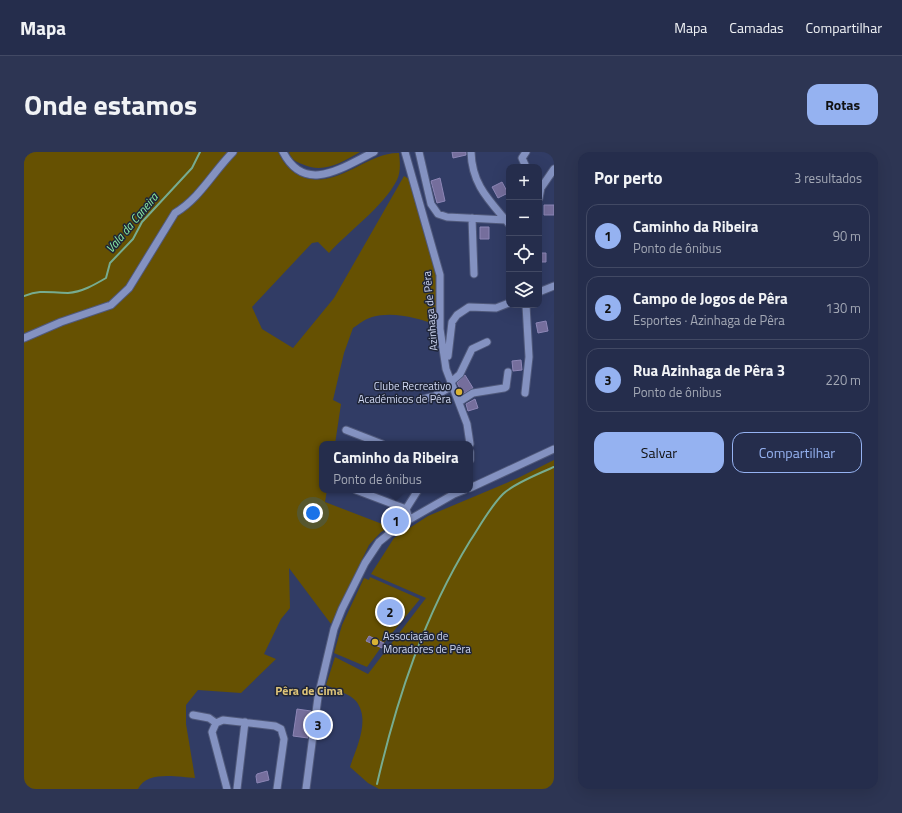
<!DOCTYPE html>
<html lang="pt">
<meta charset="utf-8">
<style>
body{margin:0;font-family:"Titillium Web",sans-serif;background:#2d3553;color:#f1f3f6}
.controls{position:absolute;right:12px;top:12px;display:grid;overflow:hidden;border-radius:8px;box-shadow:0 4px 16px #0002}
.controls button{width:36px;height:36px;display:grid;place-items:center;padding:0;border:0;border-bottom:1px solid #424964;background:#252d4c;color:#f1f3f6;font:20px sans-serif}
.you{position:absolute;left:289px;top:361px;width:14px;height:14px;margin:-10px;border:3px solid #fff;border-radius:50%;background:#1a73e8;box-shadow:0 0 0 6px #1a73e833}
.badge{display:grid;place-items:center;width:26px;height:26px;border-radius:50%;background:#95b2f1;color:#111;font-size:13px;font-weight:700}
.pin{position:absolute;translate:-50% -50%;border:2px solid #fff;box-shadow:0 1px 4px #0006}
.popup{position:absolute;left:295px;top:289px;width:154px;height:52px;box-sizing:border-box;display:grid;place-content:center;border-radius:8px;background:#252d4c;filter:drop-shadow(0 1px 3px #0005);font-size:13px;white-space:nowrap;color:#a3a8b5}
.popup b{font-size:15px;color:#f1f3f6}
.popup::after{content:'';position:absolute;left:50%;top:100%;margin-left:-8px;border:8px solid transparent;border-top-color:#252d4c}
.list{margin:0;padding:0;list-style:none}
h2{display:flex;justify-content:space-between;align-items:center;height:52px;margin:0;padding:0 16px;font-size:17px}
h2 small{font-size:13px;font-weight:400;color:#a3a8b5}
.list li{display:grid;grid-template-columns:26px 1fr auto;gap:12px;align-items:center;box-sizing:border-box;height:64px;margin:0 8px 8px;padding:0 8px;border:1px solid #424964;border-radius:12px}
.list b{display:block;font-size:15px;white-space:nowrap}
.list p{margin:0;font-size:13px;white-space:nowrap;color:#a3a8b5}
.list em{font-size:13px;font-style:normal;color:#a3a8b5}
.actions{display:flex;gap:8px;padding:12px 16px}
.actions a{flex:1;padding:9px 0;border:1px solid #95b2f1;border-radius:12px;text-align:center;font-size:14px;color:#95b2f1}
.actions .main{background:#95b2f1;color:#111}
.icon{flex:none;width:22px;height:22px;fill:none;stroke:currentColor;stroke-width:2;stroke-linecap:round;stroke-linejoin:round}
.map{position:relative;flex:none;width:530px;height:637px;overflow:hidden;border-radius:12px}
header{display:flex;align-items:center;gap:24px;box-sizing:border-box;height:56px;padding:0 20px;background:#252d4c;border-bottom:1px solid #424964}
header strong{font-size:19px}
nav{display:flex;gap:22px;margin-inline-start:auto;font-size:14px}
.intro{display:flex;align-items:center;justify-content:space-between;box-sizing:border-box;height:96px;padding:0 24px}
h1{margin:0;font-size:28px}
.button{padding:10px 18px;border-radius:12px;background:#95b2f1;color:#111;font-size:14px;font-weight:700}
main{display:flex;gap:24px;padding:0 24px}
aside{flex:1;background:#252d4c;border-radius:12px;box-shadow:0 4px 16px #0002}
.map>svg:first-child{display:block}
.green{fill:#665102}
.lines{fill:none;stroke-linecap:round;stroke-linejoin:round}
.stream{stroke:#77ac90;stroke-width:2}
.building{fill:#756e9c;stroke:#8d86b6}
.minor-casing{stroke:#50597b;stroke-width:9}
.minor{stroke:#8492c1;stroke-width:7}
.poi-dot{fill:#d9b334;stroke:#1f2538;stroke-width:1.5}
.labels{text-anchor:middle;stroke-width:3;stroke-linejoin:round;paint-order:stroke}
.street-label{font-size:11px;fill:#d1d9f3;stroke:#1f2538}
.poi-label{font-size:11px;fill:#d1d9f3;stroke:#1f2538;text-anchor:end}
.water-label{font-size:12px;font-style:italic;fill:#88eaa2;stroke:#1f2538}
.neighbourhood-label{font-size:12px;font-weight:bold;fill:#dec478;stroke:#1f2538}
</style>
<header>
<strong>Mapa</strong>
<nav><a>Mapa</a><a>Camadas</a><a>Compartilhar</a></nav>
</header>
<div class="intro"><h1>Onde estamos</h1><a class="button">Rotas</a></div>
<main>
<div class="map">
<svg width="530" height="637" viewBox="0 0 530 637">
<rect width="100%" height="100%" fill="#313c65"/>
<path class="green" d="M0 0H254C260 12 268 22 282 26 317 35 343 0 375 1 376 9 377 20 373 28 360 54 325 79 305 101L294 90 288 91 228 155 238 177 269 196 310 146 380 24 385 27 405 91 413 127 415 174C395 166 369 159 348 165 341 167 335 172 329 176L320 201 309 248 317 252 311 292H298V338H303L301 350 366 375 357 380 345 393 307 472 265 416 266 456 257 467 240 502 252 507 217 541 174 538 162 553V572L171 626C154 625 123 618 114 637H0Z
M265 0H336C317 11 299 22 278 12 272 10 267 7 265 0Z
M530 308V637H355L344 631 326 615C332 596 347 568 332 549 326 542 310 537 302 533L311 505 344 522 402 446 347 422 370 386 404 364 494 326Z
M346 425 396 447 360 491 343 515 310 501 318 473 340 426 345 428Z"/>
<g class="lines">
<path class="stream" d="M0 144C18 137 25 141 44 141 58 140 70 133 82 126L86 111 109 87 118 70 168 16 176 0
M353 632C373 546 400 464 446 389 456 374 466 355 479 342 489 332 516 321 530 315"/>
</g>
<path class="building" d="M428 0H442V3L429 6Z
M416 26 421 49 413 51 407 29Z
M478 30 484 41 474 46 468 35Z
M520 53H530V63H520Z
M456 75H465V87H456Z
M515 101H522V110H515Z
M522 169 524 179 514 181 512 171Z
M497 208 498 218 489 219 488 209Z
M441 223 449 236 439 242 433 231Z
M451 247 454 256 444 259 442 252Z
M345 484 360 491 358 496 342 489Z
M273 557 287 559 286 566H280L279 578 285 579 284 586 269 584Z
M243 619 245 628 233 631 232 624 233 622Z"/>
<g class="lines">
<g class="minor-casing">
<path id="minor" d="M259 0C281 43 319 15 350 0
M381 0 416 123V177L422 217 443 272 446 292
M395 0 407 52 414 62 423 65 482 68
M447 0C448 33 465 48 485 72
M502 15 498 6 502 0
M515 46 517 36 530 17
M448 66 450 122
M515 140 530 134
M0 186 37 170 87 153 105 136 151 61C176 46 189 20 209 0
M424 204 428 170 433 163 445 155 472 156 485 151
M427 230 436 222 448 197 463 190
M501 241 505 205 502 153
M395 248 411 244 428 234
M435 250 449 241 480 236 482 235 484 220
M322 278 358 292
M446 300V308
M446 336 530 297
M332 338 382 357 385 367
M430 342 440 338
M382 357 394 338
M169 563 185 566 192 571
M203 637 188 580 192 571 199 568 251 574 257 577 260 587 253 637
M213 637 221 570
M282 637 294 545 310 477 318 457 341 411 355 390 376 373 430 342 432 338"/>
</g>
<use href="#minor" class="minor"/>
</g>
<g class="poi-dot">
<circle cx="435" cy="240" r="4"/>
<circle cx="351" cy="490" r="4"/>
</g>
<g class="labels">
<g class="street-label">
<text transform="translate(406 159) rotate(-95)" y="4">Azinhaga de Pêra</text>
</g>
<g class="poi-label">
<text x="427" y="238">Clube Recreativo<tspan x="427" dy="13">Académicos de Pêra</tspan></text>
<text x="359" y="488" text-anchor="start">Associação de<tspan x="359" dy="13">Moradores de Pêra</tspan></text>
</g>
<g class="water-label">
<text transform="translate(108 71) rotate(-50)" y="4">Vala da Caneira</text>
</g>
<g class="neighbourhood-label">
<text x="285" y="543">Pêra de Cima</text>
</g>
</g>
</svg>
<div class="controls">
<button>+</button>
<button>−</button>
<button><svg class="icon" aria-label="locate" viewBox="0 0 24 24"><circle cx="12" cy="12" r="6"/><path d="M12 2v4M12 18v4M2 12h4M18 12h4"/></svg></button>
<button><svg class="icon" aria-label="layers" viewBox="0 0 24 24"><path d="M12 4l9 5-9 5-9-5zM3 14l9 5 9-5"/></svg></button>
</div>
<div class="you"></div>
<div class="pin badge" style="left:372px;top:369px">1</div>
<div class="popup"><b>Caminho da Ribeira</b>Ponto de ônibus</div>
<div class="pin badge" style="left:366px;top:460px">2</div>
<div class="pin badge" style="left:294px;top:573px">3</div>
</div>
<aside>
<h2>Por perto<small>3 resultados</small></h2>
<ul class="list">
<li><span class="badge">1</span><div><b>Caminho da Ribeira</b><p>Ponto de ônibus</p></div><em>90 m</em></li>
<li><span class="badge">2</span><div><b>Campo de Jogos de Pêra</b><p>Esportes · Azinhaga de Pêra</p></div><em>130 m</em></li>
<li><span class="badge">3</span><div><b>Rua Azinhaga de Pêra 3</b><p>Ponto de ônibus</p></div><em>220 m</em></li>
</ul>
<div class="actions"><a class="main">Salvar</a><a>Compartilhar</a></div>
</aside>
</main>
